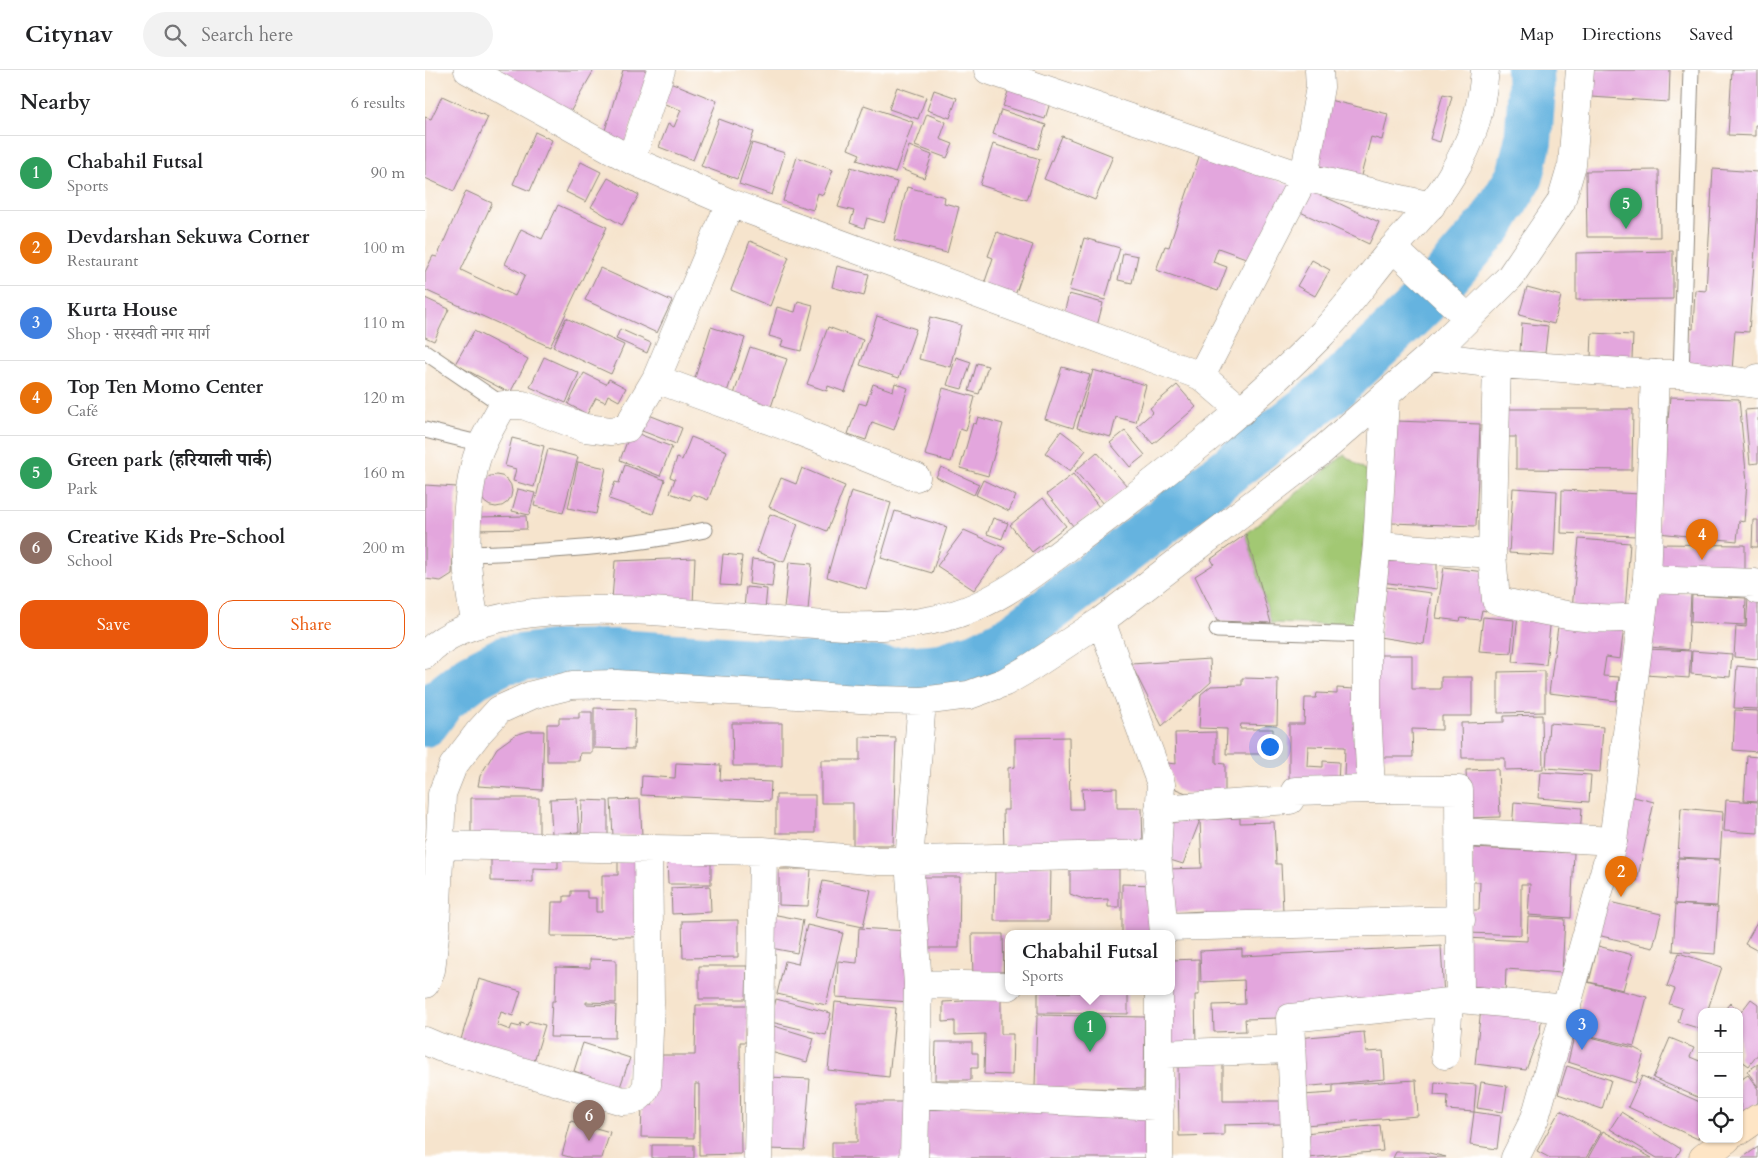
<!DOCTYPE html>
<meta charset="utf-8">
<style>
body{margin:0;font-family:Cardo,"Noto Serif Devanagari",serif;background:#f2f2f2;color:#202124}
.controls{position:absolute;right:15px;bottom:15px;display:grid;overflow:hidden;border-radius:10px;box-shadow:0 1px 4px #0004}
.controls button{width:45px;height:45px;display:grid;place-items:center;padding:0;border:0;border-bottom:1px solid #e0e0e0;background:#fff;color:#202124;font:25px sans-serif}
.you{position:absolute;left:844px;top:676px;width:18px;height:18px;margin:-12px;border:4px solid #fff;border-radius:50%;background:#1a73e8;box-shadow:0 0 0 8px #1a73e833}
.badge{display:grid;place-items:center;width:32px;height:32px;border-radius:50%;background:#ea580c;color:#fff;font-size:16px;font-weight:700}
.pin{position:absolute;translate:-50% -41px;filter:drop-shadow(0 1px 2px #0008)}
.pin::after{content:'';position:absolute;top:26px;width:18px;height:15px;background:inherit;clip-path:polygon(0 0,100% 0,50% 100%)}
.popup{position:absolute;left:580px;top:860px;width:170px;height:65px;box-sizing:border-box;display:grid;place-content:center;border-radius:10px;background:#fff;filter:drop-shadow(0 1px 4px #0005);font-size:16px;white-space:nowrap;color:#757577}
.popup b{font-size:19px;color:#202124}
.popup::after{content:'';position:absolute;left:50%;top:100%;margin-left:-10px;border:10px solid transparent;border-top-color:#fff}
.list{margin:0;padding:0;list-style:none}
h2{display:flex;justify-content:space-between;align-items:center;height:65px;margin:0;padding:0 20px;font-size:21px}
h2 small{font-size:16px;font-weight:400;color:#757577}
.list li{display:grid;grid-template-columns:32px 1fr auto;gap:15px;align-items:center;box-sizing:border-box;height:75px;padding:0 20px;border-top:1px solid #e0e0e0}
.list b{display:block;font-size:19px;white-space:nowrap}
.list p{margin:0;font-size:16px;white-space:nowrap;color:#757577}
.list em{font-size:16px;font-style:normal;color:#757577}
.actions{display:flex;gap:10px;padding:15px 20px}
.actions a{flex:1;padding:11px 0;border:1px solid #ea580c;border-radius:15px;text-align:center;font-size:18px;color:#ea580c}
.actions .main{background:#ea580c;color:#fff}
.icon{flex:none;width:28px;height:28px;fill:none;stroke:currentColor;stroke-width:2;stroke-linecap:round;stroke-linejoin:round}
.map{position:relative;flex:none;width:1333px;height:1088px;overflow:hidden}
header{display:flex;align-items:center;gap:30px;box-sizing:border-box;height:70px;padding:0 25px;background:#fff;border-bottom:1px solid #e0e0e0}
header strong{font-size:24px}
nav{display:flex;gap:28px;margin-inline-start:auto;font-size:18px}
.search{width:350px;height:45px;background:#f2f2f2;display:flex;align-items:center;gap:12px;box-sizing:border-box;padding:0 18px;border-radius:28px;color:#757577;font-size:19px}
main{display:flex}
aside{flex:1;background:#fff}
.map>svg:first-child{display:block}
.green{fill:#a2c873;stroke:#667a4f}
.lines{fill:none;stroke-linecap:round;stroke-linejoin:round}
.river{stroke:#65b3df;stroke-width:48}
.building{fill:#e3a6dd}
.service-casing{stroke:#90887c;stroke-width:17}
.minor-casing{stroke:#90887c;stroke-width:29}
.tertiary-casing{stroke:#90887c;stroke-width:29}
.secondary-casing{stroke:#90887c;stroke-width:29}
.service{stroke:#fff;stroke-width:15}
.minor{stroke:#fff;stroke-width:28}
.tertiary{stroke:#fff;stroke-width:28}
.secondary{stroke:#fee5c5;stroke-width:28}
</style>
<header>
<strong>Citynav</strong>
<div class="search"><svg class="icon" aria-label="search" viewBox="0 0 24 24"><circle cx="10" cy="10" r="6"/><path d="M15 15l6 6"/></svg>Search here</div>
<nav><a>Map</a><a>Directions</a><a>Saved</a></nav>
</header>
<main>
<aside>
<h2>Nearby<small>6 results</small></h2>
<ul class="list">
<li><span class="badge" style="background:#2e9e5b">1</span><div><b>Chabahil Futsal</b><p>Sports</p></div><em>90 m</em></li>
<li><span class="badge" style="background:#e8710a">2</span><div><b>Devdarshan Sekuwa Corner</b><p>Restaurant</p></div><em>100 m</em></li>
<li><span class="badge" style="background:#3f7fe0">3</span><div><b>Kurta House</b><p>Shop · सरस्वती नगर मार्ग</p></div><em>110 m</em></li>
<li><span class="badge" style="background:#e8710a">4</span><div><b>Top Ten Momo Center</b><p>Café</p></div><em>120 m</em></li>
<li><span class="badge" style="background:#2e9e5b">5</span><div><b>Green park (हरियाली पार्क)</b><p>Park</p></div><em>160 m</em></li>
<li><span class="badge" style="background:#8d6e63">6</span><div><b>Creative Kids Pre-School</b><p>School</p></div><em>200 m</em></li>
</ul>
<div class="actions"><a class="main">Save</a><a>Share</a></div>
</aside>
<div class="map">
<svg width="1333" height="1088" viewBox="0 0 1333 1088">
<rect width="100%" height="100%" fill="#fff"/>
<filter id="ink" filterUnits="userSpaceOnUse"><feTurbulence type="fractalNoise" baseFrequency=".02" numOctaves="2"/><feDisplacementMap in="SourceGraphic" scale="10" xChannelSelector="R" yChannelSelector="G"/><feConvolveMatrix kernelMatrix="1 2 1 2 8 2 1 2 1" color-interpolation-filters="sRGB"/></filter>
<filter id="wash" filterUnits="userSpaceOnUse"><feTurbulence type="fractalNoise" baseFrequency=".0096" numOctaves="4" result="noise"/><feDisplacementMap in="SourceGraphic" scale="20" xChannelSelector="R" yChannelSelector="G"/><feGaussianBlur stdDeviation="1.12" result="paint"/><feColorMatrix in="noise" values="0 0 0 0 0 0 0 0 0 0 0 0 0 0 0 0 0 1.4 0 .05"/><feComposite in="paint" operator="in"/></filter>
<g filter="url(#wash)">
<rect width="100%" height="100%" fill="#f6e4cd"/>
<path class="green" d="M919 385 945 403 932 556 846 553 821 464Z"/>
<g class="lines">
<path class="river" d="M0 653 17 630 48 606 79 590 127 584 189 583 466 601 517 597 552 586 586 569 908 319 997 234 1066 154 1095 106 1103 72 1106 31 1105 0"/>
</g>
<g id="blocks">
<path class="building" d="M67 0H169L144 44Z
M198 0H225L200 75 178 67Z
M1166 0H1245L1244 32 1166 27Z
M1307 0H1333V55H1330V66L1303 65Z
M245 12 292 31 268 90 234 77 243 54 249 57 256 40 237 33Z
M586 13 627 26 620 49 578 36Z
M472 17 501 27 493 49 464 39Z
M509 20 532 28 525 48 502 40Z
M1018 24 1027 26 1015 72 1005 69Z
M17 26 63 47 29 121 0 108V47L6 49Z
M900 29 963 44 957 70 946 67 934 113 885 104Z
M439 35 488 52 470 103 432 90 435 84 423 79Z
M576 40 621 55 613 79 568 64Z
M502 44 521 52 515 69 528 74 522 88 490 76Z
M294 49 329 62 312 109 276 96Z
M110 62 127 70 105 121 88 114Z
M637 66 688 86 670 130 619 109Z
M327 73 360 83 347 125 314 114Z
M568 74 615 89 602 130 555 115Z
M484 76 507 85 499 108 476 99Z
M775 84 869 116 832 192 793 178 788 192 802 197 793 221 731 200 740 176 744 177Z
M372 87 408 100 398 125 393 123 388 140 358 131Z
M156 92 176 102 161 132 141 122Z
M426 97 472 112 459 153 442 148 439 158 425 153 429 141 413 137Z
M1288 99 1333 102V137L1324 262 1310 261 1307 301 1262 298 1264 258 1268 259 1270 220 1281 221Z
M1234 100 1235 167H1162L1161 101Z
M183 108 214 125 197 155 166 137Z
M482 117 520 127 519 133 534 137 522 183 469 170Z
M881 118 954 152 944 174 871 140Z
M41 121 67 133 36 200 90 226 100 205 80 194 96 159 117 169 133 135 182 157 125 277 0 220V202L8 186 12 187Z
M572 162 608 175 588 231 557 220 568 188 563 186Z
M659 168 695 178 680 230 644 220Z
M325 171 364 187 345 236 306 220Z
M1248 181V229L1151 230V183Z
M698 183 713 186 707 213 693 210Z
M887 190 905 200 890 226 872 216Z
M412 196 444 204 439 226 407 217Z
M175 198 247 231 232 263 160 230Z
M1102 217 1136 226 1129 254 1094 245Z
M644 224 678 233 672 256 638 247Z
M0 228 24 239 9 271 0 267Z
M373 231 388 235 376 281 356 276 358 270 344 266 352 237 370 242Z
M452 246 491 259 474 308 435 295Z
M505 247 536 255 525 297 494 289Z
M141 248 199 275 186 304 128 277Z
M1097 253 1123 256 1120 283 1095 281Z
M286 257 320 268 301 325 268 314Z
M403 257 438 270 420 322 403 316 402 321 382 314Z
M195 259 226 273 222 283 191 269Z
M49 261 103 289 85 323 30 294Z
M1167 263 1208 265 1207 289 1166 287Z
M325 277 362 289 344 343 307 330Z
M119 287 154 303 141 333 105 317Z
M531 287 546 292 537 319 522 315Z
M552 293 563 296 554 324 544 321Z
M637 297 665 305 648 358 620 349Z
M668 300 721 315 711 352 691 347 686 367 652 358Z
M159 303 181 314 184 309 201 318 194 331 183 325 180 332 171 328 162 344 143 334Z
M470 313 483 318 469 360 447 352 441 370 423 364 434 333 441 335 448 314 468 321Z
M752 315 771 337 728 374 712 356 728 342 725 338Z
M518 318 550 327 541 361 535 359 526 392 500 385Z
M1245 327 1314 329 1322 412 1319 452 1314 451 1312 471 1233 463Z
M1078 339H1208L1207 400 1091 399V367H1077Z
M1333 339V393L1325 394 1320 340Z
M224 345 257 358 251 374 217 361Z
M553 347 578 354 563 406 535 398 548 353 551 354Z
M971 351 1055 354 1051 456 966 453Z
M206 361 247 377 235 406 195 390Z
M636 361 661 380 645 401 620 383Z
M700 361 720 385 705 397 685 373Z
M266 367 302 381 283 430 268 424 265 430 245 423 250 409 245 407 252 388 257 390Z
M87 368 119 376 109 417 88 411 91 399 80 396Z
M123 379 153 387 138 443 109 436Z
M672 382 702 416 680 435 650 401Z
M153 392 181 398 171 444 143 438Z
M200 395 240 410 228 444 184 429 190 412 194 413Z
M516 397 554 414 549 425 511 407Z
M377 398 420 416 402 461 344 437 356 408 371 414Z
M648 404 674 437 649 457 622 424Z
M55 421a16 16 0 1 1 32 0a16 16 0 1 1-32 0Z
M558 410 591 426 584 441 551 425Z
M0 415 32 417 27 504 16 511 0 509Z
M1088 418 1132 421 1129 486 1084 483Z
M93 419 110 423 104 445 87 441Z
M1137 420 1215 424 1212 466 1136 463Z
M426 421 466 433 441 519 402 507Z
M618 428 641 456 607 482 585 455Z
M470 441 522 457 507 503 456 488Z
M345 444 373 454 359 492 332 482Z
M101 446 102 459 52 460V447Z
M568 448 583 453 577 469 562 464Z
M1328 450H1333V477H1327Z
M539 460 580 478 549 520 512 496Z
M821 464 846 553 792 551 770 506 789 494 786 489Z
M1154 469 1205 473 1200 542 1147 538Z
M1235 474 1320 475V505L1234 504Z
M960 482 1012 490V519L956 512Z
M298 484 317 486 314 516 295 515Z
M270 488 268 535 187 529 190 491Z
M327 489 350 492 347 517 324 514Z
M364 492 387 494 383 541 359 538Z
M1019 497 1067 503 1061 541 1057 540 1055 550 1036 548 1035 551 1011 548Z
M321 517 342 519 340 540 319 538Z
M961 517 1006 523 999 574 954 567Z
M1228 522 1266 524 1263 580 1224 577Z
M1267 525 1321 528 1320 555 1266 552Z
M1323 529 1333 530V589L1309 587 1311 556 1321 557Z
M1093 544 1126 547 1121 595 1088 592Z
M1058 547 1089 550 1086 583 1054 581Z
M1134 549 1199 557 1195 589 1181 587 1178 606 1194 607 1191 631 1124 623Z
M1222 579 1266 581 1264 608 1220 605Z
M1267 581 1307 584 1305 607 1266 604Z
M947 585H987V619H1016V607H1047V646H1017V660L987 659 988 687H947Z
M785 589 786 612 737 656 706 594Z
M1312 596 1333 598V639L1309 638Z
M1120 601V642L1073 643V602Z
M817 608 853 609 852 655 816 654 815 659H848V684H801L802 659 774 658 776 624 786 616 817 615Z
M912 618 930 619 937 706H919L920 677 883 676 882 696 898 697V691L914 692 913 718 864 717V654H879L880 628H891L892 623 912 624Z
M169 638 210 639 209 679 169 678Z
M1310 640 1333 641V682L1308 680Z
M154 642H167V683H155L154 691H122V654H134V648H154Z
M1117 645 1118 699 1080 700V688H1037L1036 653 1079 652V646Z
M307 653H357V696H308Z
M1124 653 1178 657 1175 702 1121 698Z
M103 661H119L117 720 53 716 55 706 72 678 90 665Z
M791 662V693L800 694V723H761L751 719 742 693 751 694 750 663Z
M435 667 471 668 468 775H428V733H396V690H435Z
M644 667 645 739H658L657 719 692 718V738H717L718 777 579 781 578 740H583V698L590 697V668Z
M1322 686 1333 687V731L1319 730Z
M251 693 296 695 295 710 346 712 345 731 216 725 217 706 250 708Z
M1073 699 1075 747 1043 748 1041 700Z
M1115 702 1166 705 1164 732 1113 728Z
M351 725H390V763H351Z
M1205 726 1229 732 1212 811 1188 805Z
M46 728H114V769H46Z
M152 728 154 762 127 764 125 729Z
M215 729 217 765 188 766 186 730Z
M157 730 183 731V765L156 764Z
M1301 730 1333 732V763L1299 761Z
M1089 732 1157 738 1155 766 1087 760Z
M1256 738 1298 742 1295 789 1253 787Z
M815 748V753L849 752 851 794H856L858 841 780 850 779 841 742 843 741 799 777 798 775 750Z
M775 750 758 794 739 788 737 758 749 752Z
M1048 778 1149 783 1146 848 1103 845 1105 814H1096V865L1043 863 1044 840H1054L1055 812H1046Z
M193 784 217 785 216 867 126 866 127 832H139V826H146V821H162V828H171V842H177V805H193Z
M66 785 133 786V799L108 798V812L66 811Z
M286 787V814H243L242 788Z
M1253 788 1295 790 1292 836 1250 834Z
M694 794V837H683V829L661 830 645 824V795Z
M570 795 625 796 624 851H569Z
M354 799H386L383 836 354 835Z
M493 807H535L534 878H492Z
M398 811 446 820 438 857 390 847Z
M697 814 730 815 729 863H697Z
M285 816 286 842 247 844 246 818Z
M1180 831 1236 844 1228 878 1172 865Z
M1251 834 1293 837 1290 884 1248 881Z
M347 844 378 850 372 883 341 877Z
M1103 847 1140 849 1137 903 1081 899 1080 926 1037 923 1041 868 1102 871Z
M313 850V887L258 888 257 851Z
M1333 851V881L1320 874Z
M382 855 418 863 401 935 352 924 360 891 373 894Z
M434 858 482 861 485 932 411 927 413 891 432 893Z
M547 864H578L579 909H548Z
M1016 876 1019 927 853 948 820 949 821 961 789 962 788 935 820 934 819 910 776 912 775 881 817 879V886Z
M1173 876 1208 885 1198 920 1164 912Z
M1254 883 1297 897 1282 942H1277L1276 959 1253 952 1257 938 1244 934 1250 919 1242 916Z
M165 889 191 890V933L161 932V934L191 935 190 968 125 967 127 931H130L131 897 165 898Z
M774 889V925H770L771 975 739 976 746 921V890Z
M274 896H322L321 929H274Z
M54 909 96 921 88 946 76 942 72 955 85 960 87 955 95 957 96 953 102 955 104 951 120 955 107 998 34 976Z
M1162 912 1222 927 1209 976 1149 962Z
M613 922 703 923V944L613 943Z
M576 927V964H588L587 1005 559 1004 560 964 530 965V951L518 952V932L538 931V928Z
M351 929 406 943 401 965 346 952Z
M1326 929 1333 934V984L1324 996 1314 989V942H1298L1305 933 1316 942Z
M410 932 471 938 464 1007 403 1000Z
M271 935H323V972H315L316 1084 274 1085V1014H270L269 1068 216 1067 217 1035H227V985H270Z
M1056 938 1117 944 1115 962 1101 1000 1050 994Z
M612 945 720 947 719 1019 610 1017Z
M349 956 389 968 382 992 342 981Z
M939 962 941 982 958 981 960 1009 877 1017 872 968Z
M1150 963 1209 978 1219 983 1210 1013 1143 992Z
M1245 968 1269 978 1265 987 1277 992V1029L1228 1008Z
M511 972H547V983H553V998H546V1010H510Z
M158 973 205 988 195 1017 149 1001Z
M798 992V1031H856V1054L799 1055V1065L754 1066 753 993Z
M1333 994V1017L1322 1001Z
M1142 996 1186 1010 1177 1039 1133 1024Z
M1323 1005 1333 1019V1032L1316 1044 1314 1011Z
M1217 1006 1277 1033V1060L1273 1069 1203 1037Z
M344 1007 385 1009 379 1080 341 1079Z
M991 1010 993 1046 880 1055 878 1025 908 1023V1015Z
M1010 1012 1051 1015 1049 1042 1022 1040 1023 1026 1009 1025Z
M1056 1012 1082 1016 1078 1042 1052 1038Z
M432 1032H483V1088H407V1072H432Z
M500 1037 731 1045 729 1088H498Z
M1135 1040 1176 1062 1161 1088H1125L1112 1081Z
M1049 1042 1076 1046 1072 1079 1045 1075Z
M1196 1042 1256 1079 1251 1088H1232L1185 1059Z
M146 1051 185 1062 177 1088H148L137 1085Z
M955 1055 958 1081 883 1088 880 1063Z
M1178 1061 1227 1088H1163Z
M227 1075H269V1088H227Z
M1333 1077V1088H1317Z
M971 1082H1000L1021 1087 968 1088Z"/>
</g>
</g>
<g filter="url(#ink)">
<use href="#blocks" fill-opacity="0" stroke="#90887c" stroke-width="1"/>
<g class="lines">
<g class="service-casing">
<path id="service" d="M0 282 78 335
M1256 304 1266 0
M0 360 57 374
M41 484C121 482 202 477 280 460
M792 560 942 565"/>
</g>
<g class="minor-casing">
<path id="minor" d="M43 0 206 90 305 133 776 306 817 341
M563 0 879 107 1006 136
M206 90 236 0
M968 178 1043 248
M1005 286 1072 294 1230 304
M1072 294 1067 484 1071 530C1118 541 1167 554 1216 546
M776 306 879 107 895 17 894 0
M231 309 371 360 491 407
M952 476 1067 484
M1222 509 1330 513 1333 520
M676 551 736 714 732 784 739 863
M51 554C39 503 38 444 50 394 55 373 68 354 78 335H98L160 358 186 361 202 358 231 309 305 133
M946 719 942 639V565L952 476 960 328
M734 739 865 730 870 721 946 719 1034 720 1035 929 1024 932
M1035 762 1188 771
M13 775 338 781 454 791 732 784
M740 857 1036 850
M0 914 6 900 11 857 17 724 28 696 54 662 74 640 107 625 147 615 192 614 451 630 497 631 544 625 580 612 606 597 676 551 893 384 1005 286 1085 207 1136 132 1147 95 1155 0
M493 914 584 916
M734 921V1088
M1035 929 1142 939
M0 971 14 977 198 1031C211 1031 217 1027 222 1015L225 932 223 779
M734 984 866 979
M491 1024 735 1036
M333 1088 338 781
M489 1088 493 914 484 791 497 631
M871 1088 865 948 1024 932 1020 985"/>
</g>
<g class="tertiary-casing">
<path id="tertiary" d="M0 585C69 507 322 553 421 556 450 557 479 556 507 550 570 539 617 496 667 459 747 399 825 337 895 266 920 240 941 211 963 184 985 158 1009 135 1026 106 1048 70 1056 42 1060 0
M1090 1088 1110 1048 1188 771 1222 509 1230 304H1256L1332 314 1333 308"/>
</g>
<g class="secondary-casing">
<path id="secondary" d="M1314 1061 1333 1048
M1278 1088 1302 1069"/>
</g>
<use href="#service" class="service"/>
<use href="#minor" class="minor"/>
<use href="#tertiary" class="tertiary"/>
<use href="#secondary" class="secondary"/>
</g>
</g>
</svg>
<div class="controls">
<button>+</button>
<button>−</button>
<button><svg class="icon" aria-label="locate" viewBox="0 0 24 24"><circle cx="12" cy="12" r="6"/><path d="M12 2v4M12 18v4M2 12h4M18 12h4"/></svg></button>
</div>
<div class="you"></div>
<div class="pin badge" style="left:665px;top:982px;background:#2e9e5b">1</div>
<div class="popup"><b>Chabahil Futsal</b>Sports</div>
<div class="pin badge" style="left:1196px;top:827px;background:#e8710a">2</div>
<div class="pin badge" style="left:1157px;top:980px;background:#3f7fe0">3</div>
<div class="pin badge" style="left:1277px;top:490px;background:#e8710a">4</div>
<div class="pin badge" style="left:1201px;top:159px;background:#2e9e5b">5</div>
<div class="pin badge" style="left:164px;top:1071px;background:#8d6e63">6</div>
</div>
</main>
